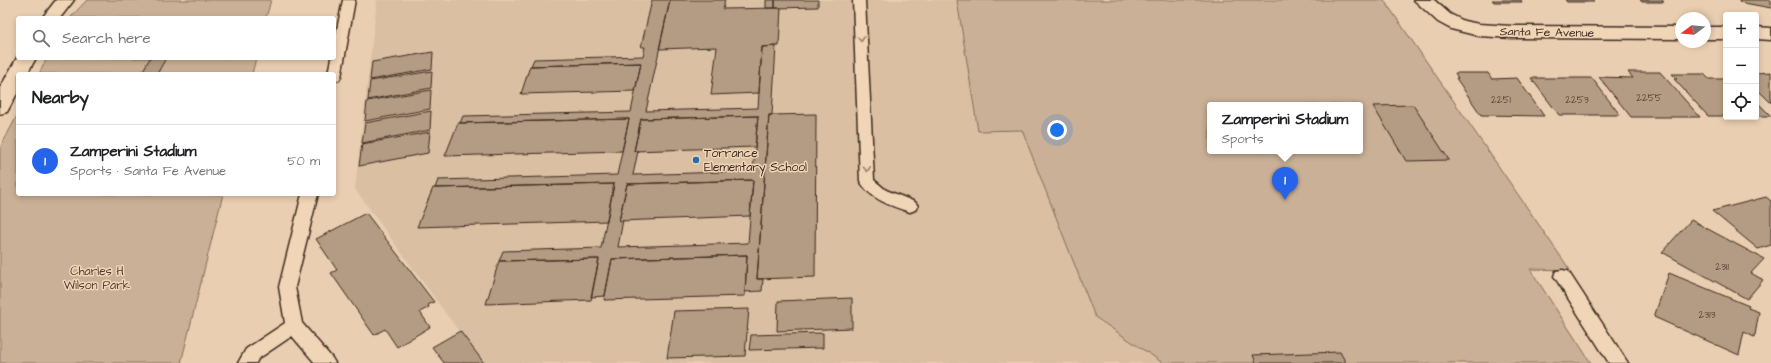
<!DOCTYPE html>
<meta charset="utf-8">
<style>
body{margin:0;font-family:"Architects Daughter",sans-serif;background:#f6f6f6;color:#202124}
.controls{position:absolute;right:12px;top:12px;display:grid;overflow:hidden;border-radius:4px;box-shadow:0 2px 6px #0003}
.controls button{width:36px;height:36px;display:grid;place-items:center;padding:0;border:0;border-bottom:1px solid #e0e0e0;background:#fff;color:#202124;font:20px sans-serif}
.compass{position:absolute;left:1675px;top:12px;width:36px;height:36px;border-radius:50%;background:#fff;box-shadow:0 2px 6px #0003;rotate:254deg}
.you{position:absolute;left:1057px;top:130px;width:14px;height:14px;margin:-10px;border:3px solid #fff;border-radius:50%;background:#1a73e8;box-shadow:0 0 0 6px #1a73e833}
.badge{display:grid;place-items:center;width:26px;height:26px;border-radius:50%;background:#2563eb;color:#fff;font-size:13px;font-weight:700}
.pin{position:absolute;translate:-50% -33px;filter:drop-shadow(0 1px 2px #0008)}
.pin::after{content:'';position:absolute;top:21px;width:14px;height:12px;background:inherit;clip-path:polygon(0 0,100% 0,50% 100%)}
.popup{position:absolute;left:1207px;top:102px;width:156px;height:52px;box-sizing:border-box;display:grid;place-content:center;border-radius:4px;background:#fff;filter:drop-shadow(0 1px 3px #0005);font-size:13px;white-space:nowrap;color:#757577}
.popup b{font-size:15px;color:#202124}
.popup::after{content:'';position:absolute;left:50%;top:100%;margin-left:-8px;border:8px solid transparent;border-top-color:#fff}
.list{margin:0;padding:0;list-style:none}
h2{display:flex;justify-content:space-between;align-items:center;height:52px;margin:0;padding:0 16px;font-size:17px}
h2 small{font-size:13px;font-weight:400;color:#757577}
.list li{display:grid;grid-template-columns:26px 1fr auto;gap:12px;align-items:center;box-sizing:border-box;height:72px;padding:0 16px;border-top:1px solid #e0e0e0}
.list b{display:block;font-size:15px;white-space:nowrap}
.list p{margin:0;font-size:13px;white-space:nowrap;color:#757577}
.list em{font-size:13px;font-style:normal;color:#757577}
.icon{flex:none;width:22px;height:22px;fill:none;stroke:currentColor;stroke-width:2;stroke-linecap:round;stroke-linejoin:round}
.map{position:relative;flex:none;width:1771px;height:363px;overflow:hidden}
.search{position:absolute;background:#fff;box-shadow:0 2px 6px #0003;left:16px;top:16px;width:320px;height:44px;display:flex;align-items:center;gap:10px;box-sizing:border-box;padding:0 14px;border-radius:4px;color:#757577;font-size:15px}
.panel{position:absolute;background:#fff;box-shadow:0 2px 6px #0003;left:16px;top:72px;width:320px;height:124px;border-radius:4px}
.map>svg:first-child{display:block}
.built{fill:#dabfa3}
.green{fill:#cab096;stroke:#826d5a;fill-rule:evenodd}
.building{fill:#b49b83;stroke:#3b2a1e;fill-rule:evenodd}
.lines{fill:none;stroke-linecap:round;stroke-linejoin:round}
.service-casing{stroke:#3b2a1e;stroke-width:3}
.minor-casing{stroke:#3b2a1e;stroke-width:3}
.tertiary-casing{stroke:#3b2a1e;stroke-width:3}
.service{fill:#f1d5b7;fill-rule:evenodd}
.minor{fill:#f1d5b7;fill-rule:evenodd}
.tertiary{fill:#f1d5b7;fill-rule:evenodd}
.oneway{stroke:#96806a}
.poi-dot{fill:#1f6fb2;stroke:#f1d5b7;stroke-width:1.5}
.labels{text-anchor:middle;stroke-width:3;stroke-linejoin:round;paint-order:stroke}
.number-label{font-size:10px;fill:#594637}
.street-label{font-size:12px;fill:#3b2a1e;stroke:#f1d5b7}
.poi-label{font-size:12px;fill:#3b2a1e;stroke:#f1d5b7;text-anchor:start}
.park-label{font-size:12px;fill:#503e30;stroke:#f1d5b7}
</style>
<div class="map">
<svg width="1771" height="363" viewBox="0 0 1771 363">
<rect width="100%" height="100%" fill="#eaceb1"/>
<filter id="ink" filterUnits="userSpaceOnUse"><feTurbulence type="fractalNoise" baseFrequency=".025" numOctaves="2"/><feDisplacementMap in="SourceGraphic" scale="8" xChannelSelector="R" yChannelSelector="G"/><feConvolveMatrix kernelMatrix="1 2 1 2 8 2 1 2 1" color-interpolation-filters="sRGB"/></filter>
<g filter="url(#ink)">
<path class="built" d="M377 0H957L978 130H1022L1095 317 1163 363H482L355 189Z"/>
<path class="green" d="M87 0H271L266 18H70Z
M957 0H1384L1570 270 1530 269 1591 363H1163L1095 317 1022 130 978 131ZM1210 105H1360V151H1210Z
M47 58H256L252 74H39Z
M18 114V194H223L181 363H0V148Z"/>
<path class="building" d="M652 0H670L646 111 758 108 762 47 776 46 772 115H769L757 279H763L762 291 745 292 747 255 612 259 605 296 591 297 599 259 499 261 503 251 601 248 614 184 435 188 438 180 617 175 629 119 460 123 463 116 631 112 641 63 531 66 534 59 643 56 645 47H641ZM758 116 753 171 633 175 638 151H634L641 119ZM753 180 748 243 618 247 623 220 619 221 627 184Z
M670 0H725L723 9 781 8 779 46 762 47 759 93 711 95 717 47 659 49Z
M766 0H775V8H766Z
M775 0H818V7L775 8Z
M1492 0H1521L1522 2H1494Z
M1565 0H1593L1594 2H1567Z
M1640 0H1662L1664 2H1642Z
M1739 0H1771V8L1739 2Z
M433 52 432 69 370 80 372 62Z
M150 58H166L157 74H141Z
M641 63 635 91 521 94 530 66Z
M432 71 431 88 368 100 370 81Z
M1628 72H1660L1700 117H1631L1599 77 1633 78Z
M1771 72V103L1756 88V73Z
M1455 73H1488L1492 79 1517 78 1544 116 1481 115 1456 78H1458Z
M1672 74H1704L1709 79H1726V116H1708L1674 79H1677Z
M1531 78H1592L1620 115H1559Z
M431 90 430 109 365 121 367 101Z
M1756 101 1771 116H1756Z
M1413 105 1449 160 1406 161 1373 106Z
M431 111 430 130 362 143 365 123Z
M816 114 815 277 757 279 769 115Z
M758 116 755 147 634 151 641 119Z
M629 119 622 151 445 156 458 123Z
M430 132 428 153 359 166 362 144Z
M753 180 750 216 619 221 627 184Z
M614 184 607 221 417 227 433 188Z
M1766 197 1771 201V245L1758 249 1712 211Z
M366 213 434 302 428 305 429 307 420 312 430 327 397 347 385 329 374 335 331 273 337 270 316 239Z
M1691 220 1764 259 1751 273 1763 280 1747 299 1662 252Z
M747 255 745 296 604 300 612 259Z
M599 259 591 300 486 304 499 261Z
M1669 273 1749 306 1748 308 1759 312 1755 335H1754V337L1744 332 1739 355 1654 317Z
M852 298V328L777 331 778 301Z
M749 309 745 356 667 358 674 311Z
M460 331 484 363H444L432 347Z
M823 333V348L749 350 751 335Z
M1340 352 1346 363H1256L1253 355Z"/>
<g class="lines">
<g class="service-casing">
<path id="service" d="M343 0H355L341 77 339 80 334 81V74H328L331 58H334V44Z
M853 0H865L874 180 886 190 915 202 918 206 915 210 910 212C891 206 870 199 860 181Z
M302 194H318L295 287 302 323 332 358 335 363H315L292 336 258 359 256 363H238L246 349 285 323 279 287Z
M1562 270 1568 271 1628 363H1609L1554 276 1556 271Z"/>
</g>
<g class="minor-casing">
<path id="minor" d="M1414 0H1434L1450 14 1464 21 1479 24 1512 26 1681 27V39L1512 38 1479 36 1451 29 1438 22Z
M1705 27H1726V39H1705Z
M1756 27 1771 28V40L1756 39Z"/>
</g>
<g class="tertiary-casing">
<path id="tertiary" d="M56 0H74L60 18H42Z
M18 56V58H36L27 74H18V92L7 112 0 114V88Z"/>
</g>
<use href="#service" class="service"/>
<use href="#minor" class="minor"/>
<use href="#tertiary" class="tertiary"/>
</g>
<defs><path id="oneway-chevron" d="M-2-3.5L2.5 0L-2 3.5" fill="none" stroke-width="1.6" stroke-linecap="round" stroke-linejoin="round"/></defs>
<g class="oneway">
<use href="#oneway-chevron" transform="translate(861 39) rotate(87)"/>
<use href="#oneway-chevron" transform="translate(867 169) rotate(87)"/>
</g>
</g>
<circle class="poi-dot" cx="696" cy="160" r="4"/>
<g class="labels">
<g class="number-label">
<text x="1649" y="101">2255</text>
<text x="1501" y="103">2251</text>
<text x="1577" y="103">2253</text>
<text x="1722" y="270">2311</text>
<text x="1707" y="318">2313</text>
</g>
<g class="street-label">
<text transform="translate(1547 32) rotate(1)" y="4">Santa Fe Avenue</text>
</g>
<g class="poi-label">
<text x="704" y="157">Torrance<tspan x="704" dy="14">Elementary School</tspan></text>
</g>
<g class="park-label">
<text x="97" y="275">Charles H<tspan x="97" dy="14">Wilson Park</tspan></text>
</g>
</g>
</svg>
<div class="controls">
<button>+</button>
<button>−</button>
<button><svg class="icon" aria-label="locate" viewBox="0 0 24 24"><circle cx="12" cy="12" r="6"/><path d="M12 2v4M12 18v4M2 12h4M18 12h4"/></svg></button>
</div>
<svg class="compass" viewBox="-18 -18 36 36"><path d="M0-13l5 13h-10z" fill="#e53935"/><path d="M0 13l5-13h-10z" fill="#757577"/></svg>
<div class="you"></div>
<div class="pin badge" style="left:1285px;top:200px">1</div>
<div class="popup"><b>Zamperini Stadium</b>Sports</div>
<div class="search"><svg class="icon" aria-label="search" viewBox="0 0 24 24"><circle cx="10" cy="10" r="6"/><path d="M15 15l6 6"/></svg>Search here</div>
<section class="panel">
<h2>Nearby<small></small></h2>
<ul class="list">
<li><span class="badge">1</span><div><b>Zamperini Stadium</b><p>Sports · Santa Fe Avenue</p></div><em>50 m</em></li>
</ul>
</section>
</div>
